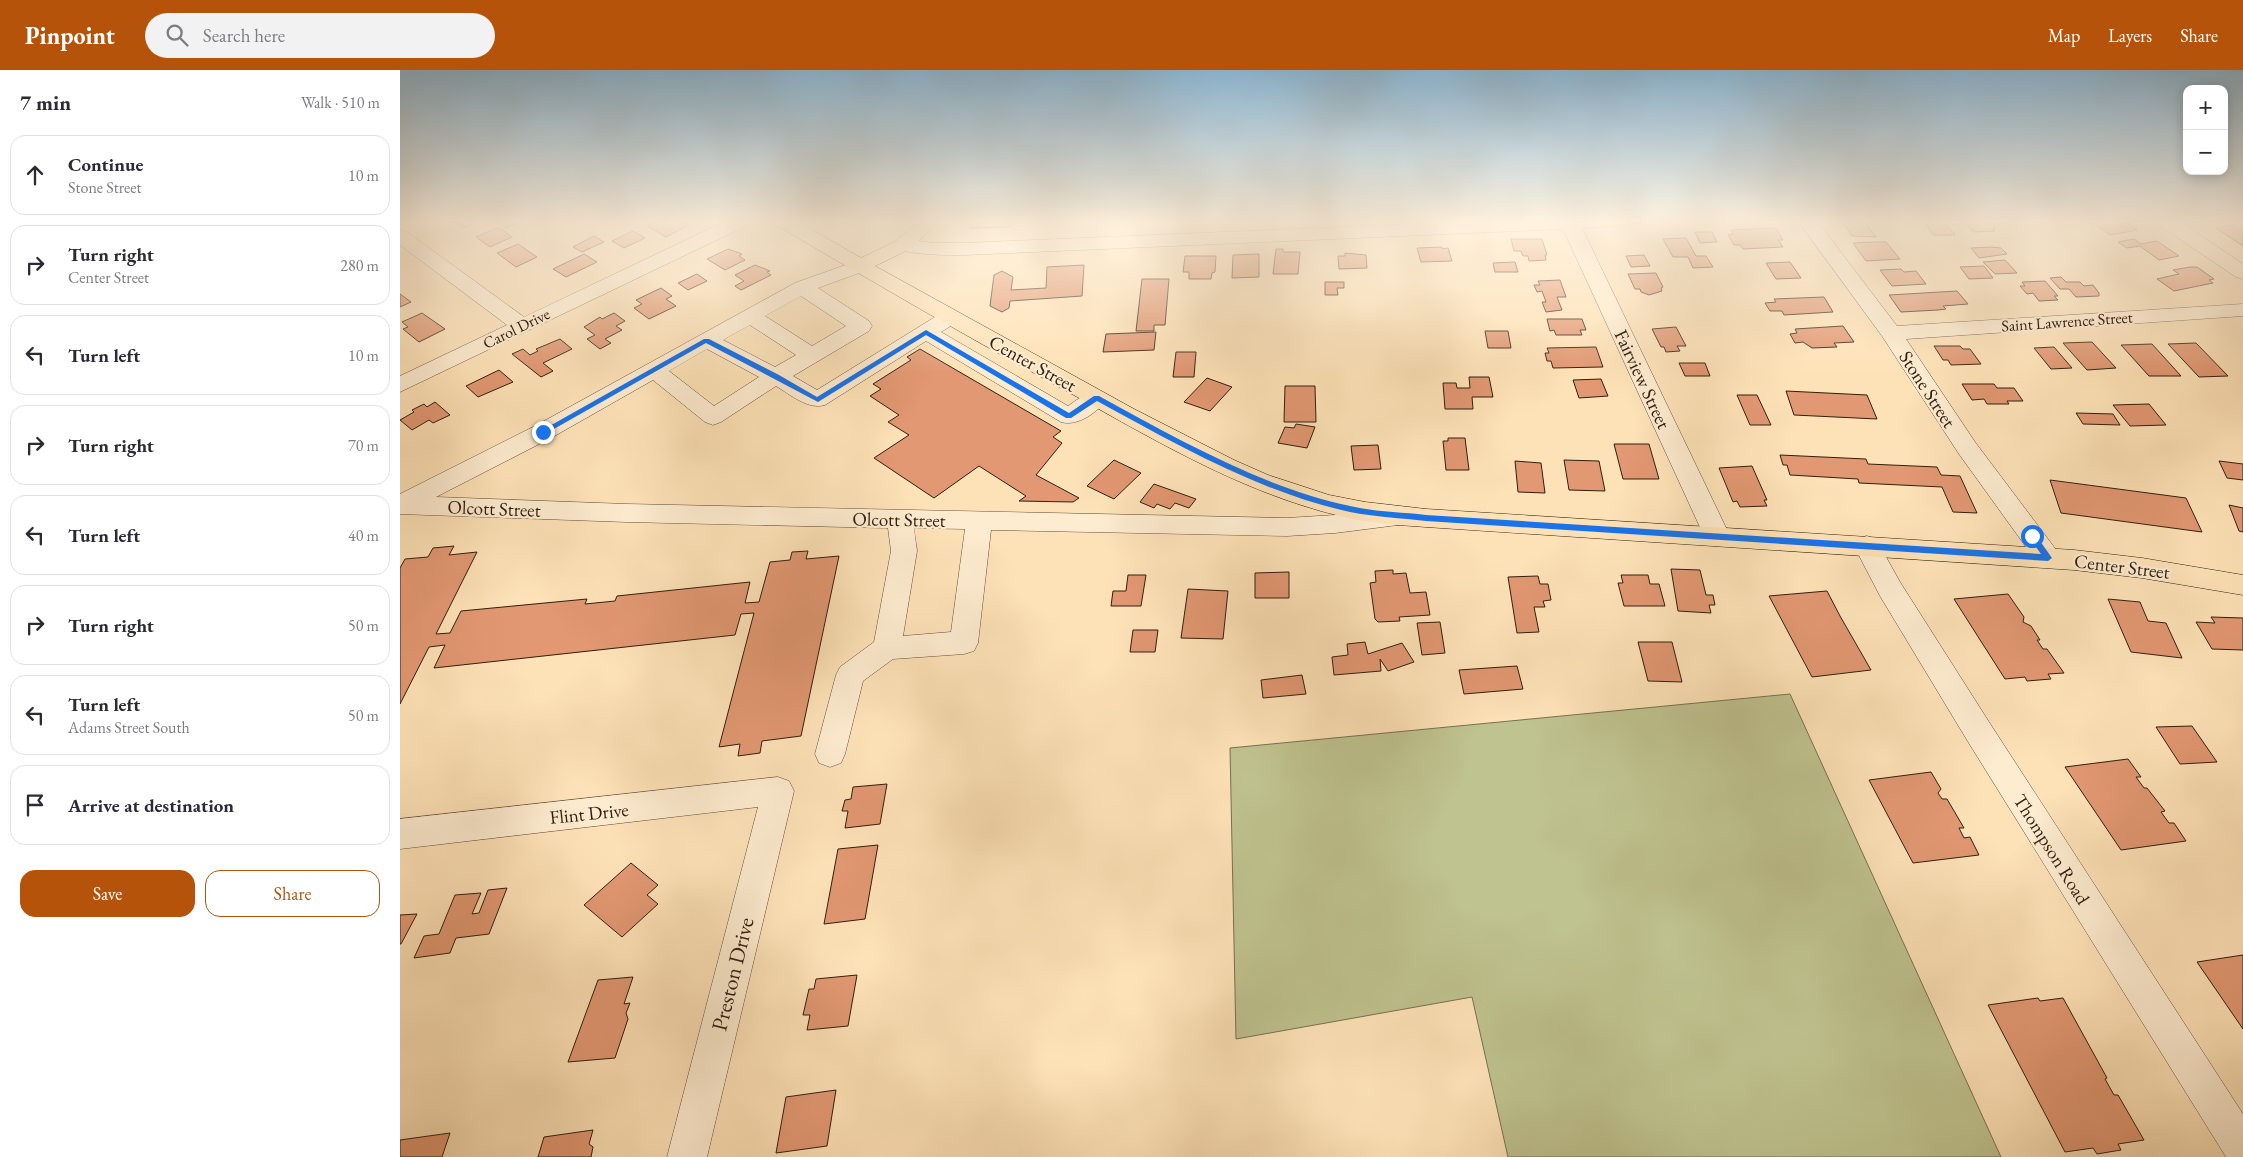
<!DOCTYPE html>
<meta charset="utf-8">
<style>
body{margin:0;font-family:"EB Garamond",serif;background:#f2f2f3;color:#2b2b33}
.controls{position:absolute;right:15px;top:15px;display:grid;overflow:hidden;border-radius:10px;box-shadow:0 2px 12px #0003}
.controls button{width:45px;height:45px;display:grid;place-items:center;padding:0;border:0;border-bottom:1px solid #e1e1e2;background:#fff;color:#2b2b33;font:25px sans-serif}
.stop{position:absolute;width:15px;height:15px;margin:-11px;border:4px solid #1a73e8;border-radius:50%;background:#fff}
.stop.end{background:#1a73e8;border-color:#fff;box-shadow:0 1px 5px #0008}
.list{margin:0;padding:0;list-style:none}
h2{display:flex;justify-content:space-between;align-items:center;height:65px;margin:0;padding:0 20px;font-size:21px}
h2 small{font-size:16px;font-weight:400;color:#7c7c81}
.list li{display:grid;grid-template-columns:32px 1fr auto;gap:15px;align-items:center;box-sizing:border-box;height:80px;margin:0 10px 10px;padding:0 10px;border:1px solid #e1e1e2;border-radius:15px}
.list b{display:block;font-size:19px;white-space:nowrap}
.list p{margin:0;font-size:16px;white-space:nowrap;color:#7c7c81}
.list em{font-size:16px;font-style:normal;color:#7c7c81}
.actions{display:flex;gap:10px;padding:15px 20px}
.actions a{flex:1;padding:11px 0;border:1px solid #b45309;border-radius:15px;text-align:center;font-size:18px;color:#b45309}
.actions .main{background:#b45309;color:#fff}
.icon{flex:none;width:28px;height:28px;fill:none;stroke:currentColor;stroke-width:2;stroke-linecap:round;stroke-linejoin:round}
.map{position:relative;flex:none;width:1843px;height:1087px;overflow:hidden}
header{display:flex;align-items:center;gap:30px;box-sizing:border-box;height:70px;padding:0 25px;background:#b45309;color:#fff}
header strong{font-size:24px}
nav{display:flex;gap:28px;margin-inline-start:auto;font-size:18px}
.search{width:350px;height:45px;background:#f2f2f3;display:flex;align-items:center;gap:12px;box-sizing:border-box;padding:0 18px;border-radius:28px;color:#7c7c81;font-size:19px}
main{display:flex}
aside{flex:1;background:#fff}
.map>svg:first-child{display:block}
.green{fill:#bfc38f;stroke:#777050}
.building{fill:#e29872;stroke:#2f1e11}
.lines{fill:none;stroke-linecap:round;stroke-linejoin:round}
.minor-casing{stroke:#634f3a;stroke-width:1}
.major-casing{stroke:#2f1e11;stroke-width:1}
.minor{fill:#feecd0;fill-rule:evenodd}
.major{fill:#fee2b7;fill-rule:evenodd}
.route{fill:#1a73e8}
.labels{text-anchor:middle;stroke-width:4.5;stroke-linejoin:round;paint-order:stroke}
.far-street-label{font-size:16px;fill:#2f1e11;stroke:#feecd0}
.street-label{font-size:19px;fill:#2f1e11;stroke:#feecd0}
.near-street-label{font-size:22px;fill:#2f1e11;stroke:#feecd0}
</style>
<header>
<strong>Pinpoint</strong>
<div class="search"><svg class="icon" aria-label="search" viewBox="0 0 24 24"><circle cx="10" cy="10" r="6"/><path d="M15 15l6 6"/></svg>Search here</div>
<nav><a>Map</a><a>Layers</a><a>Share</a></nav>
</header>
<main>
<aside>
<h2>7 min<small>Walk · 510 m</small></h2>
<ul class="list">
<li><svg class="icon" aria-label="ahead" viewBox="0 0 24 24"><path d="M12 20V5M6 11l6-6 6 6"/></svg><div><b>Continue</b><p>Stone Street</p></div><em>10 m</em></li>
<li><svg class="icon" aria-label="right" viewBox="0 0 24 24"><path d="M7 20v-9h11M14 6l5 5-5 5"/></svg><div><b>Turn right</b><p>Center Street</p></div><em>280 m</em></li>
<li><svg class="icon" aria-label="left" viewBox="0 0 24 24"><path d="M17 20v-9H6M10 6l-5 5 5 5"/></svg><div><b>Turn left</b></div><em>10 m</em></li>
<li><svg class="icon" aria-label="right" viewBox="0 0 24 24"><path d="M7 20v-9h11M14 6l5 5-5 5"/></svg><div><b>Turn right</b></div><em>70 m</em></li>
<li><svg class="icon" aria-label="left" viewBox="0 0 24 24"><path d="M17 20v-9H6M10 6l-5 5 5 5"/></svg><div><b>Turn left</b></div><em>40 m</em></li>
<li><svg class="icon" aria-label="right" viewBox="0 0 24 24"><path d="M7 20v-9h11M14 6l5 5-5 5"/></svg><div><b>Turn right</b></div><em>50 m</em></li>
<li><svg class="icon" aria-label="left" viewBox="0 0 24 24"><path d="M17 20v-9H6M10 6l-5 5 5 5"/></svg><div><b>Turn left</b><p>Adams Street South</p></div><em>50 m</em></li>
<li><svg class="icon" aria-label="arrive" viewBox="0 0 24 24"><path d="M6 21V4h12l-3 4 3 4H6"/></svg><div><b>Arrive at destination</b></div></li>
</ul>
<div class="actions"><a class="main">Save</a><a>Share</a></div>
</aside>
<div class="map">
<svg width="1843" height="1087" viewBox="0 0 1843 1087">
<rect width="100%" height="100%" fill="#fee2b7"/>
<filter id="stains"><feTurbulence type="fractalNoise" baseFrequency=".004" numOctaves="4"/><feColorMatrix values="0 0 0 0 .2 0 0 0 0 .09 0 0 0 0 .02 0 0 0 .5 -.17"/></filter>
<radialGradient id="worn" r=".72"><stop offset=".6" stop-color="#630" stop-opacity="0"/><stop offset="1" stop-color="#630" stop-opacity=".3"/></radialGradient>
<!-- green -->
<path class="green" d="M 1390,624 L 1601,1087 L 1108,1087 L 1072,927 L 836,969 L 830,678 Z"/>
<!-- building -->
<path class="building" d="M 53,151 L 81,151 L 63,158 Z
M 96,151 L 121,151 L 106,158 Z
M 258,151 L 281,151 L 289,155 L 266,167 L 247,156 Z
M 573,151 L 615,151 L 614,155 L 608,157 L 570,158 Z
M 1564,151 L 1590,151 L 1596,158 L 1593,158 L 1595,161 L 1573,162 Z
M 1691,151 L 1728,151 L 1731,153 L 1727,153 L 1737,160 L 1710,165 Z
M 1465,152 L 1476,167 L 1452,166 L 1443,153 Z
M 1840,153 L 1843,155 L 1843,176 L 1816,158 Z
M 1526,155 L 1547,155 L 1555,165 L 1533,165 Z
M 99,157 L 112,167 L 90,177 L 76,167 Z
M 1376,158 L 1383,170 L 1378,170 L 1383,177 L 1343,179 L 1340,175 L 1334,175 L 1328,165 L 1333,164 L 1331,160 Z
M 233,161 L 245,168 L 224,178 L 212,171 Z
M 1295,162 L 1312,162 L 1317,172 L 1300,173 Z
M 194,166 L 204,172 L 182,182 L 173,177 Z
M 1286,168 L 1296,186 L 1306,186 L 1313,197 L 1293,198 L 1288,187 L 1273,187 L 1263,169 Z
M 1111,169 L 1142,169 L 1147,185 L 1145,185 L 1146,190 L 1129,191 L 1128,186 L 1123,186 L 1121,181 L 1114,181 Z
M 1734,169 L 1741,174 L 1757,171 L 1779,186 L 1759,190 L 1740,176 L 1727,178 L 1718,172 Z
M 1477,172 L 1486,172 L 1500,189 L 1466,191 L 1453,173 Z
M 118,174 L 137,187 L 116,197 L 97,183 Z
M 1042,177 L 1042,179 L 1048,178 L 1052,191 L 1021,192 L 1017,178 Z
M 1591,177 L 1601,178 L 1607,184 L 1579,188 L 1571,178 Z
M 328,179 L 342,184 L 339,186 L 345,190 L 325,200 L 307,189 Z
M 876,179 L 883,179 L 883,182 L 900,182 L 898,204 L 873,204 Z
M 945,183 L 966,185 L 967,198 L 939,199 L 938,186 L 945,186 Z
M 184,184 L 197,192 L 166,207 L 153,199 Z
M 859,184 L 859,207 L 832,208 L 833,185 Z
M 1244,185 L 1250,196 L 1231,197 L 1226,186 Z
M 785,186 L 816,186 L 815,202 L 812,203 L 811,209 L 789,209 L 789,202 L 783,202 Z
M 1605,190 L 1617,203 L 1595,204 L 1583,192 Z
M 1115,192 L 1118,202 L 1095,202 L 1093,193 Z
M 1390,192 L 1401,208 L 1376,209 L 1366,193 Z
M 355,195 L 370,201 L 367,202 L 371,205 L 341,220 L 335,216 L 344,211 L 335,205 Z
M 684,195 L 682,226 L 610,231 L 609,238 L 602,242 L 590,236 L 594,205 L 602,201 L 613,207 L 611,220 L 646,218 L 647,197 Z
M 1584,196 L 1593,208 L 1569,209 L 1560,197 Z
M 1790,197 L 1797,197 L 1814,209 L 1809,210 L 1813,213 L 1774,221 L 1757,209 L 1779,204 L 1773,200 Z
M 1501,199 L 1504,202 L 1516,201 L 1526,214 L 1492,216 L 1480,200 Z
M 1256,203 L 1263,217 L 1261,218 L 1262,221 L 1249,225 L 1241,222 L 1240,219 L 1235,219 L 1228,204 Z
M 297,204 L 307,211 L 288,220 L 278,213 Z
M 1661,207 L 1666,212 L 1680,212 L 1684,216 L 1693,215 L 1699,223 L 1699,226 L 1676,227 L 1669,219 L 1660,219 L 1650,208 Z
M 742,209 L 769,209 L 765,255 L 754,255 L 754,261 L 736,261 Z
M 1160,210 L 1166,227 L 1157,227 L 1162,240 L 1146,242 L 1142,232 L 1146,232 L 1142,221 L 1137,222 L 1134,215 L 1140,215 L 1138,211 Z
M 1645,211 L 1658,226 L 1654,226 L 1658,230 L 1639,231 L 1633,223 L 1627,224 L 1620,216 L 1625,216 L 1622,212 Z
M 925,212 L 944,212 L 944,218 L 937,218 L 938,225 L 925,225 Z
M 261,218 L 272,226 L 266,229 L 276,236 L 249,249 L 234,238 L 242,234 L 236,230 Z
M 1557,221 L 1568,234 L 1543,236 L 1546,239 L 1538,240 L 1501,242 L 1489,225 Z
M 0,224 L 11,232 L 0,237 Z
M 1424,227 L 1433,242 L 1384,245 L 1382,241 L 1370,241 L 1365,233 L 1376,232 L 1374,229 Z
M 22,243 L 45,259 L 19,272 L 3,259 L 8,257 L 2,252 Z
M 214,243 L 225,251 L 216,256 L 222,260 L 205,269 L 211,273 L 200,279 L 187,269 L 195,265 L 184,257 L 200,247 L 202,249 Z
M 1147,249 L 1182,249 L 1186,260 L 1180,260 L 1182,265 L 1156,265 L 1154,260 L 1150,261 Z
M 1443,256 L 1454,272 L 1434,273 L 1437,277 L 1412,278 L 1403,272 L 1395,273 L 1390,264 L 1397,263 L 1395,259 Z
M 1276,257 L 1286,276 L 1277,276 L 1280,281 L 1266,282 L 1264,277 L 1261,277 L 1252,259 Z
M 1085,261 L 1108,261 L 1111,278 L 1088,278 Z
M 756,262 L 754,280 L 703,282 L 706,264 Z
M 160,269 L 172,279 L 143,293 L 153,301 L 141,307 L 112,284 L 123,279 L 130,285 L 138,281 L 136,279 Z
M 1692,272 L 1716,298 L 1687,300 L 1663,273 Z
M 1796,273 L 1828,306 L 1799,307 L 1768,274 Z
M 1752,274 L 1781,306 L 1749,306 L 1721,275 Z
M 1534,276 L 1560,276 L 1563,279 L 1570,279 L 1581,294 L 1551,295 L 1548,290 L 1543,290 Z
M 1196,277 L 1203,297 L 1153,298 L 1151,291 L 1147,291 L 1145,283 L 1149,283 L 1147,278 Z
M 1654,277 L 1672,298 L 1651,299 L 1634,278 Z
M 520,279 L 661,361 L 653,367 L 662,373 L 636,405 L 679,428 L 673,432 L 619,431 L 626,426 L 579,396 L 534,428 L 474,388 L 509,365 L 488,352 L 499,345 L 470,326 L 481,319 L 473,314 L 511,290 L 507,287 Z
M 776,282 L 796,282 L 794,307 L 773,307 Z
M 1279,293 L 1305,293 L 1310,306 L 1285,306 Z
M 99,300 L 113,312 L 78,327 L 66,316 Z
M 1069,307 L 1089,307 L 1093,327 L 1072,327 L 1073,339 L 1045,339 L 1043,313 L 1056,313 L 1057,318 L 1070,318 Z
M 807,308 L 832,317 L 810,341 L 784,332 Z
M 1201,309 L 1208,326 L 1179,328 L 1173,310 Z
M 1562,314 L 1594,314 L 1597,318 L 1614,318 L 1623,331 L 1607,331 L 1609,334 L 1587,334 L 1584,329 L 1572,330 Z
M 885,316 L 915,316 L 916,352 L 884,352 Z
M 1386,321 L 1467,325 L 1477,349 L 1394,345 Z
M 1337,325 L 1357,325 L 1371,355 L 1350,355 Z
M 35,332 L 50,345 L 33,353 L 29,350 L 12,360 L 0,350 L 14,342 L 12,340 L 24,334 L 27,337 Z
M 1749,334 L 1766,355 L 1730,356 L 1713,335 Z
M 1676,343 L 1713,344 L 1720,355 L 1683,354 Z
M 896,354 L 915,357 L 907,378 L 878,373 L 885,357 L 894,358 Z
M 1048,368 L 1065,368 L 1069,400 L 1046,400 L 1043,371 L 1048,371 Z
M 1214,374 L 1249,374 L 1259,409 L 1223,409 Z
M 978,375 L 981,399 L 954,400 L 951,376 Z
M 1380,385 L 1466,389 L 1468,394 L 1537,397 L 1541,405 L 1560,406 L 1577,443 L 1553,442 L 1542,417 L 1459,413 L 1458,409 L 1390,405 L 1387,395 L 1383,395 Z
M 714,390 L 741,403 L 714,429 L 687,416 Z
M 1164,390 L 1199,391 L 1205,421 L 1169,420 Z
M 1115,391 L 1141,393 L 1145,423 L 1118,422 Z
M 1819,391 L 1843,394 L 1843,410 L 1827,408 Z
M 1352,396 L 1367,430 L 1364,430 L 1367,436 L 1340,437 L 1337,431 L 1333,432 L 1319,398 Z
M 1650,410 L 1786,428 L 1802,462 L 1661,443 Z
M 754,414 L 796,429 L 789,438 L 775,433 L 770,439 L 757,434 L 754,438 L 740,432 Z
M 1829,435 L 1843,438 L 1843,462 L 1839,461 Z
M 54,476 L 49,485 L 77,482 L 36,564 L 50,563 L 61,541 L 187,529 L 185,534 L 215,531 L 217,526 L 350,512 L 345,533 L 359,532 L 370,492 L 390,490 L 392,482 L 408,481 L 406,489 L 439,486 L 401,666 L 362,671 L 360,683 L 338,686 L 340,674 L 319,677 L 354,543 L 341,544 L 335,565 L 34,598 L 45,575 L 29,577 L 0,634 L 0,498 L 5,489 L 28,487 L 33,478 Z
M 1271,499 L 1300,500 L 1306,525 L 1313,525 L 1315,535 L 1309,535 L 1311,543 L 1278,541 Z
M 993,500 L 993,504 L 1006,503 L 1010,523 L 1026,522 L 1030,545 L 999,547 L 1000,551 L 978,552 L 975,549 L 970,513 L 976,512 L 975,501 Z
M 889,502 L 889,528 L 855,528 L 855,503 Z
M 728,505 L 746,505 L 741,536 L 711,536 L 713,521 L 726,521 Z
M 1221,505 L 1248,505 L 1250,514 L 1259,514 L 1265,536 L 1224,536 L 1218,513 L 1223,513 Z
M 1138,506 L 1140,514 L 1148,514 L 1151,530 L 1143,531 L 1145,537 L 1134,537 L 1139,562 L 1117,563 L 1108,507 Z
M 788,519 L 828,521 L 823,569 L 781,568 Z
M 1427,521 L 1440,546 L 1471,600 L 1412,607 L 1369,526 Z
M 1608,524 L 1624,547 L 1623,552 L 1631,556 L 1640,570 L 1637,570 L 1643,579 L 1647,579 L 1664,603 L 1648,604 L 1651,609 L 1627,611 L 1625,607 L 1605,609 L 1554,529 Z
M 1708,529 L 1740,532 L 1748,551 L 1766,553 L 1782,588 L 1731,582 Z
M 1811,547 L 1843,548 L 1843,580 L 1812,579 L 1796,552 L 1815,553 Z
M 1040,552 L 1045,583 L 1022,585 L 1017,553 Z
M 733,560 L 758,560 L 755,582 L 730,582 Z
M 965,572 L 968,584 L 1002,573 L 1014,592 L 988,601 L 980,589 L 981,601 L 934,605 L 932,587 L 948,585 L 947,574 Z
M 1238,572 L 1272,572 L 1282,612 L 1248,611 Z
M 1117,596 L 1123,619 L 1064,624 L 1059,600 Z
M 902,605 L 906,624 L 863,628 L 861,610 Z
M 1792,656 L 1817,692 L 1780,694 L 1756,657 Z
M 1728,689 L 1741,707 L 1736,707 L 1744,718 L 1747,718 L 1765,741 L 1761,742 L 1769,753 L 1774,753 L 1786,771 L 1721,780 L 1665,697 Z
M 1531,702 L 1541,719 L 1538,723 L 1542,729 L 1547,729 L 1564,758 L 1559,758 L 1564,768 L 1570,767 L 1579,785 L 1513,793 L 1469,710 Z
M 487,714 L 480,754 L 445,758 L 448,741 L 442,741 L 445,730 L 451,729 L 453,717 Z
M 478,775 L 465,849 L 424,854 L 438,779 Z
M 231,793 L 258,815 L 247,825 L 258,834 L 222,867 L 184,835 Z
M 107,818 L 89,864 L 56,868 L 50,883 L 14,888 L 24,866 L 39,864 L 55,825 L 81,823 L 72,844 L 79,843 L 88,820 Z
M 17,844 L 1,874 L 0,874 L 0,845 Z
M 1843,885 L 1843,959 L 1797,892 Z
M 457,905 L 448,956 L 407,960 L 410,945 L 403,945 L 409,919 L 414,919 L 416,909 Z
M 233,907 L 224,934 L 230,933 L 226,943 L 228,949 L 215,988 L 168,992 L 198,910 Z
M 1638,928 L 1640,931 L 1663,928 L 1707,1008 L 1705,1009 L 1714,1025 L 1718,1025 L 1744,1070 L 1718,1074 L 1721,1080 L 1697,1084 L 1693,1078 L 1665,1082 L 1588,935 Z
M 436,1020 L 427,1076 L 376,1083 L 386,1027 Z
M 193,1060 L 189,1074 L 193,1077 L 191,1087 L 138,1087 L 144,1067 Z
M 50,1063 L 42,1087 L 0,1087 L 0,1070 Z"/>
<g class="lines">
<!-- minor casing -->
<g class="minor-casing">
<path id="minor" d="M 326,151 L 350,151 L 348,155 L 0,322 L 0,306 L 107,255 L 0,175 L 0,160 L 7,162 L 124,247 Z
M 1083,151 L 1229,151 L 1227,155 L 1182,158 L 1330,466 L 1326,473 L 1317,476 L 1308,473 L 1304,466 L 1163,159 L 564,185 C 541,185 518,185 496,179 L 493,175 L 496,171 L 503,169 L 534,173 L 564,173 Z
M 1398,151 L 1417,151 L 1497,256 L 1843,234 L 1843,246 L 1506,269 L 1575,372 L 1657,481 L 1661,488 L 1657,495 L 1648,498 L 1639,495 L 1559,384 L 1482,266 Z
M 1757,151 L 1779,151 L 1843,194 L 1843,209 L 1836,207 L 1759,155 Z
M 460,190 L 467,192 L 470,196 L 467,200 L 418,218 L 469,251 L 472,256 L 469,261 L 393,306 L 417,320 L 543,242 L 550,241 L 557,242 L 561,247 L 557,252 L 541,262 L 668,336 C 680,328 689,319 704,323 L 707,328 C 699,342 677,357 661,352 L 526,271 L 425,335 C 408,340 391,325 376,316 L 321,352 L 313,355 L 305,352 L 253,310 L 151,368 L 36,427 L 227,434 L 887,448 L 935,445 L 998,437 L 1007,439 L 1011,446 L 1007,453 L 998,455 L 935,463 L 887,466 L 591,460 L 578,573 L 574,581 L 564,584 L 493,589 L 463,611 L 445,684 L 441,693 L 430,697 L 419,693 L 415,684 L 436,605 L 440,597 L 474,572 L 491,481 L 488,458 L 227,452 L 0,444 L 0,424 L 135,356 L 395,213 ZM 401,226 L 446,256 L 412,276 L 365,246 ZM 350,255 L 396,285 L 375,297 L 323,270 ZM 307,279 L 359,307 L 314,336 L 269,301 ZM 514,458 L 565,459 L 551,562 L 503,566 L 517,481 Z
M 1467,466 L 1476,469 L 1500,512 L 1589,652 L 1843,1044 L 1843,1087 L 1826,1087 L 1567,670 L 1480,526 L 1454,476 L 1458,469 Z
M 378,707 L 389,711 L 394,721 L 307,1087 L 267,1087 L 358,737 L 0,779 L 0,749 Z"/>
</g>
<!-- major casing -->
<g class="major-casing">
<path id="major" d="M 374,151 L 397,151 L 461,188 L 496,171 L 519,151 L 540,151 L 510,179 L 475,196 L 734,339 L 834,390 L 868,405 L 929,425 L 965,432 L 1026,439 L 1674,480 L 1742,488 L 1843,505 L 1843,525 L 1742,508 L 1674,500 L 1026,457 C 997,455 968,453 940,446 C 836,421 745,364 652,313 C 559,262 468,209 376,155 Z"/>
</g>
<!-- minor -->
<use href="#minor" class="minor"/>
<!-- major -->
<use href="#major" class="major"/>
</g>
<!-- sky -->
<linearGradient id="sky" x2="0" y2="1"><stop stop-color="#8cb7d4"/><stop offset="0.5" stop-color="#fff2df"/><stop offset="1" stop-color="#fff2df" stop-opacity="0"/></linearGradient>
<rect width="1843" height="303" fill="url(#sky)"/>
<!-- route -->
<path class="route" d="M 526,260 L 669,343 L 694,326 L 699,326 C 778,369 861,417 950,436 C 975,442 1001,442 1026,445 L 1641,484 L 1628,466 L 1632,463 L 1635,464 L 1652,488 L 1648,491 L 1026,451 C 1001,448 975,447 950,442 C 861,423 776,374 697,331 L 671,348 L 666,348 L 526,265 L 418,332 L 306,273 L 145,364 L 139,362 L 304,269 L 309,269 L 379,305 L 417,327 Z"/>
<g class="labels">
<!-- far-street labels -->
<g class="far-street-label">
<text transform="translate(1667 251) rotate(-4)" y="6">Saint Lawrence Street</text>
<text transform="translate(116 258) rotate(-26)" y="6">Carol Drive</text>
</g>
<!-- street labels -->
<g class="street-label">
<text transform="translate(633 293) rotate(29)" y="7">Center Street</text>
<text transform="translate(1243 309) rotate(65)" y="7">Fairview Street</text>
<text transform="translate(1528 319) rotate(57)" y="7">Stone Street</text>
<text transform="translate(94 438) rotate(2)" y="7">Olcott Street</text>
<text transform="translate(499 449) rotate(1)" y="7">Olcott Street</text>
<text transform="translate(1722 496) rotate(7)" y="7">Center Street</text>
<text transform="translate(189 743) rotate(-6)" y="7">Flint Drive</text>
<text transform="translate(1652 779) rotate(58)" y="7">Thompson Road</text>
</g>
<!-- near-street labels -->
<g class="near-street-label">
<text transform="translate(332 904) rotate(-76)" y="8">Preston Drive</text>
</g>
</g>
<rect width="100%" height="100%" filter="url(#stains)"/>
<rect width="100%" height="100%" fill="url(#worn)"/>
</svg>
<div class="controls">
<button>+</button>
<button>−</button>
</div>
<div class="stop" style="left:1632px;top:466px"></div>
<div class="stop end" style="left:143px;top:362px"></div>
</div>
</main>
